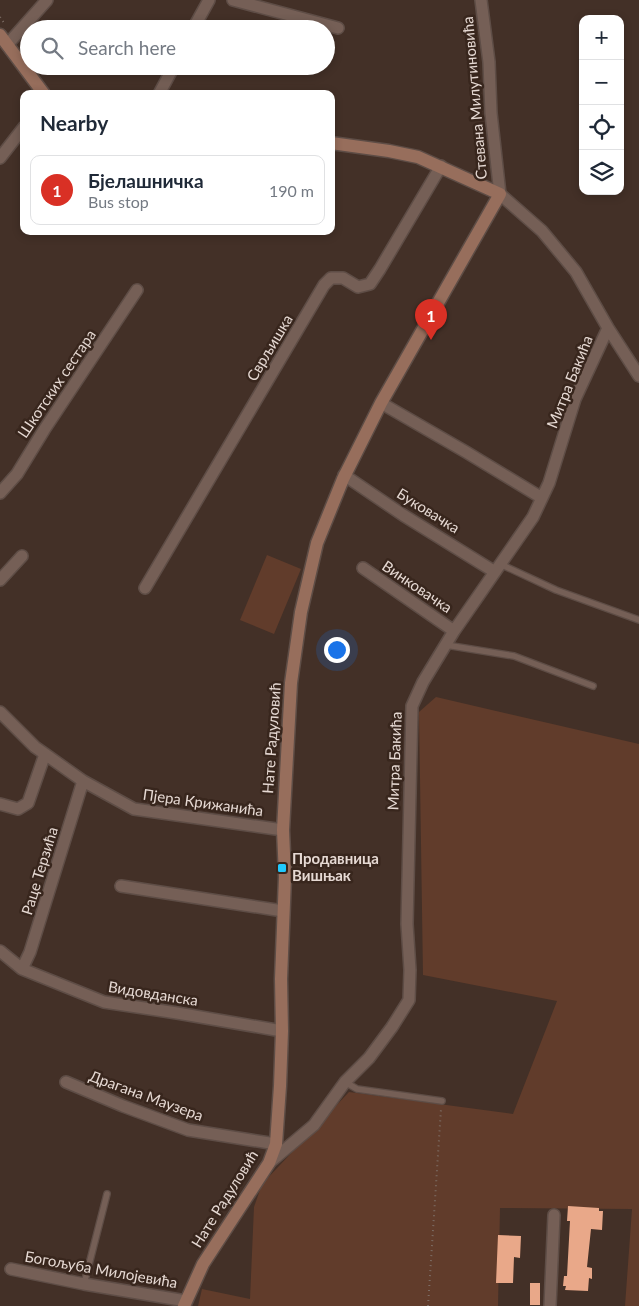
<!DOCTYPE html>
<meta charset="utf-8">
<style>
body{margin:0;font-family:Lato,sans-serif;background:#f2f2f3;color:#1f2937}
.controls{position:absolute;right:15px;top:15px;display:grid;overflow:hidden;border-radius:10px;box-shadow:0 2px 8px #0003}
.controls button{width:45px;height:45px;display:grid;place-items:center;padding:0;border:0;border-bottom:1px solid #e0e1e3;background:#fff;color:#1f2937;font:25px sans-serif}
.you{position:absolute;left:336px;top:649px;width:18px;height:18px;margin:-12px;border:4px solid #fff;border-radius:50%;background:#1a73e8;box-shadow:0 0 0 8px #1a73e833}
.badge{display:grid;place-items:center;width:32px;height:32px;border-radius:50%;background:#d93025;color:#fff;font-size:16px;font-weight:700}
.pin{position:absolute;translate:-50% -41px;filter:drop-shadow(0 1px 2px #0008)}
.pin::after{content:'';position:absolute;top:26px;width:18px;height:15px;background:inherit;clip-path:polygon(0 0,100% 0,50% 100%)}
.list{margin:0;padding:0;list-style:none}
h2{display:flex;justify-content:space-between;align-items:center;height:65px;margin:0;padding:0 20px;font-size:21px}
h2 small{font-size:16px;font-weight:400;color:#747a83}
.list li{display:grid;grid-template-columns:32px 1fr auto;gap:15px;align-items:center;box-sizing:border-box;height:70px;margin:0 10px 10px;padding:0 10px;border:1px solid #e0e1e3;border-radius:10px}
.list b{display:block;font-size:19px;white-space:nowrap}
.list p{margin:0;font-size:16px;white-space:nowrap;color:#747a83}
.list em{font-size:16px;font-style:normal;color:#747a83}
.icon{flex:none;width:28px;height:28px;fill:none;stroke:currentColor;stroke-width:2;stroke-linecap:round;stroke-linejoin:round}
.map{position:relative;flex:none;width:639px;height:1306px;overflow:hidden}
.search{position:absolute;background:#fff;box-shadow:0 2px 8px #0003;left:20px;top:20px;width:315px;height:55px;display:flex;align-items:center;gap:12px;box-sizing:border-box;padding:0 18px;border-radius:28px;color:#747a83;font-size:19px}
.panel{position:absolute;background:#fff;box-shadow:0 2px 8px #0003;left:20px;top:90px;width:315px;height:145px;border-radius:10px}
.map>svg:first-child{display:block}
.green{fill:#613c2b}
.building{fill:#e9a889}
.lines{fill:none;stroke-linecap:round;stroke-linejoin:round}
.lane-casing{stroke:#5e4d46;stroke-width:8}
.street-casing{stroke:#5e4d46;stroke-width:14}
.secondary-casing{stroke:#5e4d46;stroke-width:15}
.path{stroke:#7d6d65;stroke-width:2;stroke-dasharray:1 4;stroke-linecap:butt}
.lane{stroke:#755f56;stroke-width:5.5}
.street{stroke:#755f56;stroke-width:11}
.secondary{stroke:#976e5c;stroke-width:12}
.poi-dot{fill:#21c9fd;stroke:#38261d;stroke-width:2}
.labels{text-anchor:middle;stroke-width:5;stroke-linejoin:round;paint-order:stroke}
.street-label{font-size:15px;fill:#e6d9d3;stroke:#38261d}
.poi-label{font-size:15px;font-weight:bold;fill:#e6d9d3;stroke:#38261d;text-anchor:start}
</style>
<div class="map">
<svg width="639" height="1306" viewBox="0 0 639 1306">
<rect width="100%" height="100%" fill="#433027"/>
<!-- green -->
<path class="green" d="M 267,555 L 301,569 L 274,634 L 240,620 Z
M 436,697 L 639,744 L 639,1306 L 625,1306 L 632,1209 L 500,1208 L 498,1306 L 198,1306 L 202,1289 L 250,1299 L 254,1207 L 262,1184 L 349,1092 L 513,1114 L 557,1001 L 423,975 L 419,712 Z"/>
<!-- building -->
<path class="building" d="M 568,1206 L 599,1208 L 599,1211 L 603,1211 L 602,1230 L 591,1229 L 587,1267 L 592,1268 L 592,1279 L 589,1278 L 588,1291 L 565,1290 L 566,1286 L 563,1286 L 564,1276 L 567,1276 L 570,1221 L 567,1221 Z
M 498,1235 L 521,1236 L 520,1258 L 514,1257 L 513,1283 L 496,1283 Z
M 530,1283 L 540,1283 L 540,1305 L 530,1305 Z"/>
<g class="lines">
<!-- lane casing -->
<g class="lane-casing">
<path id="lane" d="M 500,564 L 556,590 L 639,620
M 446,645 L 514,656 L 593,686
M 345,1082 L 357,1089 L 442,1101
M 84,1284 L 107,1194"/>
</g>
<!-- street casing -->
<g class="street-casing">
<path id="street" d="M 233,0 L 338,28
M 481,0 L 489,62 L 491,113 L 500,194 L 542,231 L 576,272 L 608,328 L 639,376
M 193,29 L 209,0
M 7,45 L 47,0
M 159,94 L 174,66
M 0,158 L 24,127
M 381,403 L 466,452 L 542,498
M 344,475 L 403,515 L 495,572
M 0,493 L 17,474 L 44,430 L 137,290
M 363,568 L 454,631
M 0,580 L 22,556
M 145,588 L 324,285 L 331,278 L 343,278 L 358,287 L 370,284 L 380,269 L 441,166
M 0,712 L 35,747 L 45,754 L 83,781 L 134,809 L 283,830
M 0,804 L 18,809 L 28,803 L 45,754
M 121,886 L 283,911
M 0,951 L 22,969 L 104,1002 L 177,1013 L 282,1031
M 22,969 L 30,952 L 83,781
M 66,1082 L 123,1106 L 188,1130 L 276,1144
M 269,1163 L 314,1125 L 345,1082 L 369,1058 L 392,1027 L 409,1000 L 410,970 L 407,924 L 412,706 L 423,682 L 454,631 L 533,517 L 549,483 L 575,399 L 608,328
M 11,1269 L 84,1284 L 186,1301
M 550,1306 L 554,1215"/>
</g>
<!-- secondary casing -->
<g class="secondary-casing">
<path id="secondary" d="M 0,35 L 44,94
M 184,1306 L 203,1264 L 269,1163 L 276,1144 L 280,1086 L 282,1031 L 281,979 L 285,877 L 283,830 L 291,683 L 301,612 L 317,543 L 343,479 L 381,403 L 500,194 L 418,157 L 389,151 L 331,143"/>
</g>
<!-- path -->
<path class="path" d="M 0,17 L 4,23
M 428,1306 L 441,1109"/>
<!-- lane -->
<use href="#lane" class="lane"/>
<!-- street -->
<use href="#street" class="street"/>
<!-- secondary -->
<use href="#secondary" class="secondary"/>
</g>
<!-- markers -->
<rect class="poi-dot" x="277" y="863" width="10" height="10" rx="2.5"/>
<g class="labels">
<!-- street labels -->
<g class="street-label">
<text transform="translate(475 98) rotate(-95)" y="5">Стевана Милутиновића</text>
<text transform="translate(270 348) rotate(-59)" y="5">Сврљишка</text>
<text transform="translate(570 382) rotate(-68)" y="5">Митра Бакића</text>
<text transform="translate(57 384) rotate(-56)" y="5">Шкотских сестара</text>
<text transform="translate(428 511) rotate(32)" y="5">Буковачка</text>
<text transform="translate(417 587) rotate(34)" y="5">Винковачка</text>
<text transform="translate(272 738) rotate(-86)" y="5">Нате Радуловић</text>
<text transform="translate(395 761) rotate(-88)" y="5">Митра Бакића</text>
<text transform="translate(203 803) rotate(8)" y="5">Пјера Крижанића</text>
<text transform="translate(40 871) rotate(-73)" y="5">Раце Терзића</text>
<text transform="translate(153 994) rotate(9)" y="5">Видовданска</text>
<text transform="translate(146 1096) rotate(20)" y="5">Драгана Маузера</text>
<text transform="translate(225 1199) rotate(-58)" y="5">Нате Радуловић</text>
<text transform="translate(101 1270) rotate(10)" y="5">Богољуба Милојевића</text>
</g>
<!-- poi labels -->
<g class="poi-label">
<text x="292" y="864">Продавница<tspan x="292" dy="17">Вишњак</tspan></text>
</g>
</g>
</svg>
<div class="controls">
<button>+</button>
<button>−</button>
<button><svg class="icon" aria-label="locate" viewBox="0 0 24 24"><circle cx="12" cy="12" r="6"/><path d="M12 2v4M12 18v4M2 12h4M18 12h4"/></svg></button>
<button><svg class="icon" aria-label="layers" viewBox="0 0 24 24"><path d="M12 4l9 5-9 5-9-5zM3 14l9 5 9-5"/></svg></button>
</div>
<div class="you"></div>
<div class="pin badge" style="left:431px;top:340px">1</div>
<div class="search"><svg class="icon" aria-label="search" viewBox="0 0 24 24"><circle cx="10" cy="10" r="6"/><path d="M15 15l6 6"/></svg>Search here</div>
<section class="panel">
<h2>Nearby<small></small></h2>
<ul class="list">
<li><span class="badge">1</span><div><b>Бјелашничка</b><p>Bus stop</p></div><em>190 m</em></li>
</ul>
</section>
</div>
